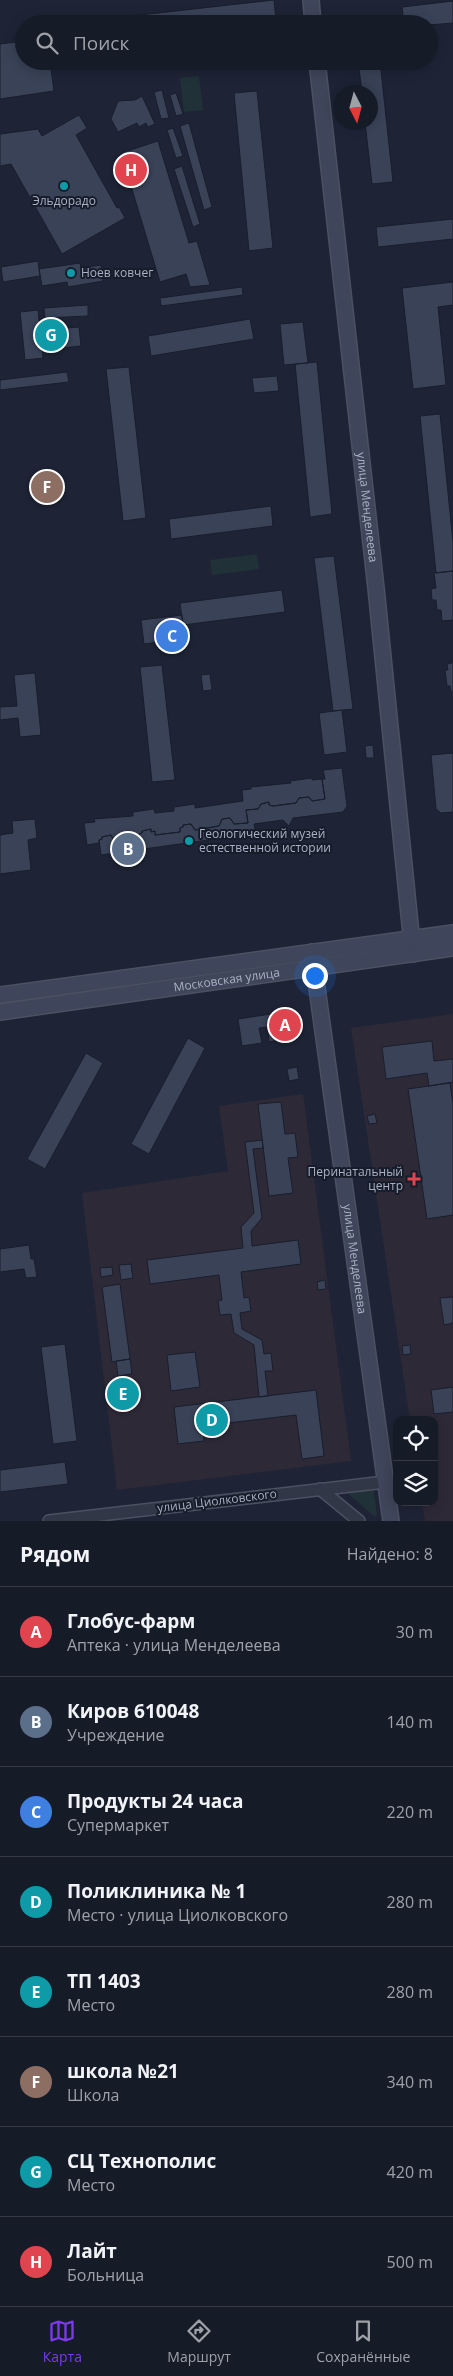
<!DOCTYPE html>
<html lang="ru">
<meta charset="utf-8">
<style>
body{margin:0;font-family:"Open Sans",sans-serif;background:#1f2430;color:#f1f3f6}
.controls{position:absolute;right:15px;bottom:15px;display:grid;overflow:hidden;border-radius:10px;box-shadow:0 2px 12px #0003}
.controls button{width:45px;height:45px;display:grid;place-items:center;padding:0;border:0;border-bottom:1px solid #353945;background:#161b28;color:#f1f3f6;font:25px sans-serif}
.compass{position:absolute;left:333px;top:85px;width:45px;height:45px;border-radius:50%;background:#161b28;box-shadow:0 2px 12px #0003;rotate:174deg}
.you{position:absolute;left:314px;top:975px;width:18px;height:18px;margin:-12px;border:4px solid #fff;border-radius:50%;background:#1a73e8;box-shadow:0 0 0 8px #1a73e833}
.badge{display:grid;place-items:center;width:32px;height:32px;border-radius:50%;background:#7c3aed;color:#fff;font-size:16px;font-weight:700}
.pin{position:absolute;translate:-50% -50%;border:2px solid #fff;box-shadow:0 1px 5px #0006}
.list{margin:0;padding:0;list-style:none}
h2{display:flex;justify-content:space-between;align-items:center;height:65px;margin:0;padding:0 20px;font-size:21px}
h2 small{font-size:16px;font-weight:400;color:#9ea1a8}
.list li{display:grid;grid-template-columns:32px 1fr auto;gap:15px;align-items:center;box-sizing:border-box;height:90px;padding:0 20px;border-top:1px solid #353945}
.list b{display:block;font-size:19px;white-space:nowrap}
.list p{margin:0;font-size:16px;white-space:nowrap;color:#9ea1a8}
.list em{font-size:16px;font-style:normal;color:#9ea1a8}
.icon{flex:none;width:28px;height:28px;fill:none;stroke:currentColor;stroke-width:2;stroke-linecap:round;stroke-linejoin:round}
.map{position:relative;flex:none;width:453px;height:1521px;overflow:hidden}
.search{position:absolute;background:#161b28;box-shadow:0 2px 12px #0003;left:15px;right:15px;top:15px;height:55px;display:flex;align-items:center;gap:12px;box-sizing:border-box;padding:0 18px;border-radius:28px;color:#9ea1a8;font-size:19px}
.sheet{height:785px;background:#161b28}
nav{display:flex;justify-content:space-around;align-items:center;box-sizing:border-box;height:70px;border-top:1px solid #353945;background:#161b28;font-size:14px;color:#9ea1a8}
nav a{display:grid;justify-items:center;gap:2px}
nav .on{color:#7c3aed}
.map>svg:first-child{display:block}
.medical{fill:#2d2937}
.green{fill:#203137}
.building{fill:#394257;stroke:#191e2d}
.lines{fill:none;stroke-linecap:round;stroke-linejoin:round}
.street-casing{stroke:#4c5162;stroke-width:14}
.secondary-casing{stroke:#4c5162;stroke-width:18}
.street{stroke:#313746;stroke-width:11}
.secondary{stroke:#3f455a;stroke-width:15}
.culture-dot{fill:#0f9aa8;stroke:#171c2a;stroke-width:2}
.health-dot{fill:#e0444e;stroke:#171c2a;stroke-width:2}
.labels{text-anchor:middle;stroke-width:4;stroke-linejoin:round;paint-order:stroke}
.poi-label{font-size:12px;fill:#abb1c4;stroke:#171c2a;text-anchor:start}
.street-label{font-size:12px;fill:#abb1c4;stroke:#171c2a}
</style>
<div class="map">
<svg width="453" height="1521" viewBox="0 0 453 1521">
<rect width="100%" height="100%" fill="#1e2436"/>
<!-- medical -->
<path class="medical" d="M 453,1014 L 453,1521 L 425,1521 L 422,1502 L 434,1502 L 434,1420 L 410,1420 L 351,1028 Z
M 303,1094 L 351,1461 L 117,1490 L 82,1193 L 228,1171 L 219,1106 Z"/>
<!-- green -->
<path class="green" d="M 199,76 L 203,110 L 184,112 L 180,78 Z
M 257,554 L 259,569 L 212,575 L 210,560 Z
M 373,1487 L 377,1515 L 375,1517 L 345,1491 Z"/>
<!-- building -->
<path class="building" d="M 274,0 L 276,20 L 244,24 L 123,24 L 122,17 Z
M 453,1 L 453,23 L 429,25 L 404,24 L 402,7 Z
M 24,41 L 24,61 L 50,61 L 54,91 L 0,99 L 0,44 Z
M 358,61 L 380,61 L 393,182 L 372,184 L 365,122 L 370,122 L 370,92 L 362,92 Z
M 162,90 L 169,118 L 161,119 L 154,92 Z
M 257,91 L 273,248 L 249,251 L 234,93 Z
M 176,93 L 183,114 L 176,116 L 170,95 Z
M 142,96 L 155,124 L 148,127 L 146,123 L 139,127 L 137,123 L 118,132 L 111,119 L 118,101 L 135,100 Z
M 79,115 L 87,128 L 76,135 L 117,208 L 119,207 L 125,218 L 62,254 L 11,164 L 0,166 L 0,134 L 38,129 L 42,136 Z
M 189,123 L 212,207 L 204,210 L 180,126 Z
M 173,128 L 183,156 L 176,158 L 167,130 Z
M 158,141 L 189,243 L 197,241 L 210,285 L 190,287 L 186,274 L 160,282 L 121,153 Z
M 182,166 L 200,224 L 193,227 L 174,169 Z
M 453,219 L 453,239 L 378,247 L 376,227 Z
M 38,261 L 40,276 L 3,282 L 1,267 Z
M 80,263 L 81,268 L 101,265 L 103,281 L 68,287 L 67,282 L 42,286 L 39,269 Z
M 453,282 L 453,305 L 438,307 L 446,385 L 413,389 L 402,288 Z
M 242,287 L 243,295 L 161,306 L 160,298 Z
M 88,305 L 88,316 L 45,318 L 44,308 Z
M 38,310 L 40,330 L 79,327 L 81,346 L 42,350 L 43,358 L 25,360 L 20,312 Z
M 250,319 L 254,339 L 151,356 L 148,336 Z
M 303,322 L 308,363 L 284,365 L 280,324 Z
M 317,362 L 332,514 L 310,517 L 295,364 Z
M 129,367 L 146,518 L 123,521 L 106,369 Z
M 67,372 L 69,382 L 0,390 L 0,380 Z
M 277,376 L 279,391 L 254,393 L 252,378 Z
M 440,414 L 453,542 L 453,571 L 436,573 L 420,416 Z
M 271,506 L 273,526 L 171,539 L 169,519 Z
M 334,556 L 353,709 L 333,711 L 314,558 Z
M 453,571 L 453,620 L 442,621 L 441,610 L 437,610 L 436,600 L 432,600 L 431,589 L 436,588 L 434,573 Z
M 282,590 L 285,612 L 183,625 L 180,603 Z
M 182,615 L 185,639 L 144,644 L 141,620 Z
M 452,661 L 453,661 L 453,692 L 451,692 L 450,686 L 447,686 L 445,670 L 448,670 L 447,664 L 452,663 Z
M 162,665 L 175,780 L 152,782 L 140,667 Z
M 35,673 L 41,735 L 20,737 L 18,718 L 0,720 L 0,707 L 17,706 L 14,675 Z
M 210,674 L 212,690 L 203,691 L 201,675 Z
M 342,710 L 347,752 L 324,755 L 319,713 Z
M 373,745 L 374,758 L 366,758 L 365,746 Z
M 453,753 L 453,812 L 441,813 L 436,809 L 431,755 Z
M 342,768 L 347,806 L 343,812 L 293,818 L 289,826 L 283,820 L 254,824 L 255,829 L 251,834 L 101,855 L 99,840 L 102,839 L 102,837 L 111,835 L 114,841 L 139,838 L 139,834 L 142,833 L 142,831 L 151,829 L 151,832 L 155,831 L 155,835 L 180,832 L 180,828 L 183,827 L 183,825 L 191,824 L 195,830 L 219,826 L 222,819 L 230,818 L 234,824 L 248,823 L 246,810 L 258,809 L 261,804 L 269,802 L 269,805 L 273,806 L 296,803 L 299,798 L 309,797 L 312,801 L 325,799 L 322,779 L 325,779 L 323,770 Z
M 312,778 L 312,780 L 322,779 L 325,799 L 312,801 L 309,797 L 299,798 L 296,803 L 273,806 L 269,805 L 269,802 L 261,804 L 258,809 L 246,810 L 248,823 L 234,824 L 230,818 L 222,819 L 219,826 L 195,830 L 191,824 L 183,825 L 183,827 L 180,828 L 180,832 L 155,835 L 155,831 L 151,832 L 151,829 L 142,831 L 142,833 L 139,834 L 139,838 L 114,841 L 111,835 L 102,837 L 102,839 L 99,840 L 99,843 L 87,845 L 84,823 L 95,822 L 94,819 L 133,816 L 133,812 L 154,809 L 155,813 L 174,811 L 174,807 L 195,804 L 195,808 L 243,801 L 242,790 L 251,789 L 251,787 L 291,783 L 290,781 Z
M 35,819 L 37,838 L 28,840 L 31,870 L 0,874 L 0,835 L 13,833 L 12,821 Z
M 284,1012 L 289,1038 L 269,1042 L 267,1027 L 259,1028 L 262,1043 L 242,1046 L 238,1019 Z
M 188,1038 L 205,1048 L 149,1154 L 131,1144 Z
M 432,1041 L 434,1061 L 453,1059 L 453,1082 L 429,1086 L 427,1073 L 386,1079 L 382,1047 Z
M 86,1053 L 103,1063 L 45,1169 L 27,1159 Z
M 297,1067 L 299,1079 L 289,1081 L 287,1069 Z
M 450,1083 L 453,1104 L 453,1215 L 427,1219 L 408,1089 Z
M 281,1102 L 285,1134 L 295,1133 L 298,1157 L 288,1158 L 293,1193 L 269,1196 L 258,1104 Z
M 375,1114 L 377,1123 L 369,1124 L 367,1116 Z
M 262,1140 L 263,1148 L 253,1149 L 262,1218 L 251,1231 L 252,1246 L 298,1240 L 301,1264 L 241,1272 L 244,1298 L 249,1297 L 251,1311 L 240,1313 L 242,1329 L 262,1340 L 264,1354 L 271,1353 L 273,1371 L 265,1371 L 268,1396 L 259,1397 L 254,1345 L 234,1333 L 231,1314 L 220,1315 L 218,1301 L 222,1300 L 219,1275 L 150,1284 L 147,1260 L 243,1248 L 241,1227 L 254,1213 L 245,1142 Z
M 29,1245 L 31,1259 L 34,1259 L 37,1277 L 26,1278 L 24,1269 L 0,1272 L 0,1249 Z
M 131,1264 L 133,1278 L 121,1280 L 119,1265 Z
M 112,1267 L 113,1275 L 101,1277 L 100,1268 Z
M 325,1280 L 326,1289 L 318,1290 L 317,1282 Z
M 120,1284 L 130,1359 L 112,1362 L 102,1287 Z
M 453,1297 L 453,1323 L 444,1325 L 440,1298 Z
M 65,1344 L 77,1441 L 53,1444 L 41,1347 Z
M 410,1345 L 411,1354 L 403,1355 L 402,1346 Z
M 195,1352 L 200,1387 L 171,1391 L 167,1355 Z
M 130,1359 L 132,1374 L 118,1376 L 116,1361 Z
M 453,1387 L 453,1412 L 434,1414 L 431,1390 Z
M 129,1389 L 130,1396 L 117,1398 L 116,1391 Z
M 316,1390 L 324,1456 L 302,1459 L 296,1415 L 203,1426 L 204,1441 L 178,1444 L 174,1407 Z
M 65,1462 L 68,1484 L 0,1492 L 0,1470 Z"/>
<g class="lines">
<!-- street casing -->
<g class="street-casing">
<path id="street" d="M 320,1489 L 359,1521
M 49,1521 L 385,1482"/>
</g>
<!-- secondary casing -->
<g class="secondary-casing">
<g id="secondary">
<path d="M 311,0 L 313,24"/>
<path id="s1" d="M 317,61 L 376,588 L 413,954"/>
<path id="s2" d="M 312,952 L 391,1521"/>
<path d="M 0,995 L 453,933"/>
<path id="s3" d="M 0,1012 L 453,948"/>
</g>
</g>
<!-- street -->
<use href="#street" class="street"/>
<!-- secondary -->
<use href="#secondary" class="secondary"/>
</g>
<!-- markers -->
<g class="culture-dot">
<circle cx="64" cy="186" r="5"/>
<circle cx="71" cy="273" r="5"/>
<circle cx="189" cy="841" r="5"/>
</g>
<path class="health-dot" d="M411.5 1171.5h5v5h5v5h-5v5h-5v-5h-5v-5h5z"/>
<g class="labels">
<!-- poi labels -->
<g class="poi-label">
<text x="64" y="205" text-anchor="middle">Эльдорадо</text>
<text x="81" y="277">Ноев ковчег</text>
<text x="199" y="838">Геологический музей<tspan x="199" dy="14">естественной истории</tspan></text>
<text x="403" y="1176" text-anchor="end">Перинатальный<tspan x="403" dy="14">центр</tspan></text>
</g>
<!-- street labels -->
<g class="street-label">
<text dy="4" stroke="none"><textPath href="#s1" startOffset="449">улица Менделеева</textPath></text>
<text dy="4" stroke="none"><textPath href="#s3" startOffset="229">Московская улица</textPath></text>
<text dy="4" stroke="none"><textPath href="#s2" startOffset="310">улица Менделеева</textPath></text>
<text transform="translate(217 1501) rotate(-7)" y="4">улица Циолковского</text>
</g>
</g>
</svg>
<div class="controls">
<button><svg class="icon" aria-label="locate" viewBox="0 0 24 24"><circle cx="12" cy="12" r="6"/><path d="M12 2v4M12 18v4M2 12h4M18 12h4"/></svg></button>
<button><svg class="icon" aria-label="layers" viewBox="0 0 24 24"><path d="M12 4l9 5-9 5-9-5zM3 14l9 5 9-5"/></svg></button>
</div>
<svg class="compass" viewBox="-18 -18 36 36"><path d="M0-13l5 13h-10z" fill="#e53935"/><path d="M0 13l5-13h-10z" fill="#9ea1a8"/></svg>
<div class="you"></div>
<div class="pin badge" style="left:285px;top:1025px;background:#e0444e">A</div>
<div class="pin badge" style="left:128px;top:849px;background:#5c6f8a">B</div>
<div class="pin badge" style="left:172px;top:636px;background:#3f7fe0">C</div>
<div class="pin badge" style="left:212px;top:1420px;background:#0f9aa8">D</div>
<div class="pin badge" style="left:123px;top:1394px;background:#0f9aa8">E</div>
<div class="pin badge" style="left:47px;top:487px;background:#8d6e63">F</div>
<div class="pin badge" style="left:51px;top:335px;background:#0f9aa8">G</div>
<div class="pin badge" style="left:131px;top:170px;background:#e0444e">H</div>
<div class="search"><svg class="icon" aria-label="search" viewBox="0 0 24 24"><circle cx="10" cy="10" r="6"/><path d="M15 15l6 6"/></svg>Поиск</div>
</div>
<section class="sheet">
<h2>Рядом<small>Найдено: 8</small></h2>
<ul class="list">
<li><span class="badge" style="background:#e0444e">A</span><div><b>Глобус-фарм</b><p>Аптека · улица Менделеева</p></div><em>30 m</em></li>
<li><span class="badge" style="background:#5c6f8a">B</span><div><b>Киров 610048</b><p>Учреждение</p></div><em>140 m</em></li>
<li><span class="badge" style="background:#3f7fe0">C</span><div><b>Продукты 24 часа</b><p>Супермаркет</p></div><em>220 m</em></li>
<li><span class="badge" style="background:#0f9aa8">D</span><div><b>Поликлиника № 1</b><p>Место · улица Циолковского</p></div><em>280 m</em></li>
<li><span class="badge" style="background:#0f9aa8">E</span><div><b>ТП 1403</b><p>Место</p></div><em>280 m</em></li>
<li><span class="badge" style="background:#8d6e63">F</span><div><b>школа №21</b><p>Школа</p></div><em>340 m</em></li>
<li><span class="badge" style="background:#0f9aa8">G</span><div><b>СЦ Технополис</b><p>Место</p></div><em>420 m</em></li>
<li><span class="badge" style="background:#e0444e">H</span><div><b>Лайт</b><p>Больница</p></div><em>500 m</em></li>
</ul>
</section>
<nav>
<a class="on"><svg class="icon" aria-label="map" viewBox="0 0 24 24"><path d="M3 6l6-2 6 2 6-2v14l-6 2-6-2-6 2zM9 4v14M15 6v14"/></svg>Карта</a>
<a><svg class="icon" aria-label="directions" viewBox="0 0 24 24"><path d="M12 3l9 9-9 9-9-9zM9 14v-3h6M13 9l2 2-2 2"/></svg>Маршрут</a>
<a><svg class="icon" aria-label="saved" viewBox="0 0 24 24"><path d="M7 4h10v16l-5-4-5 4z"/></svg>Сохранённые</a>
</nav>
